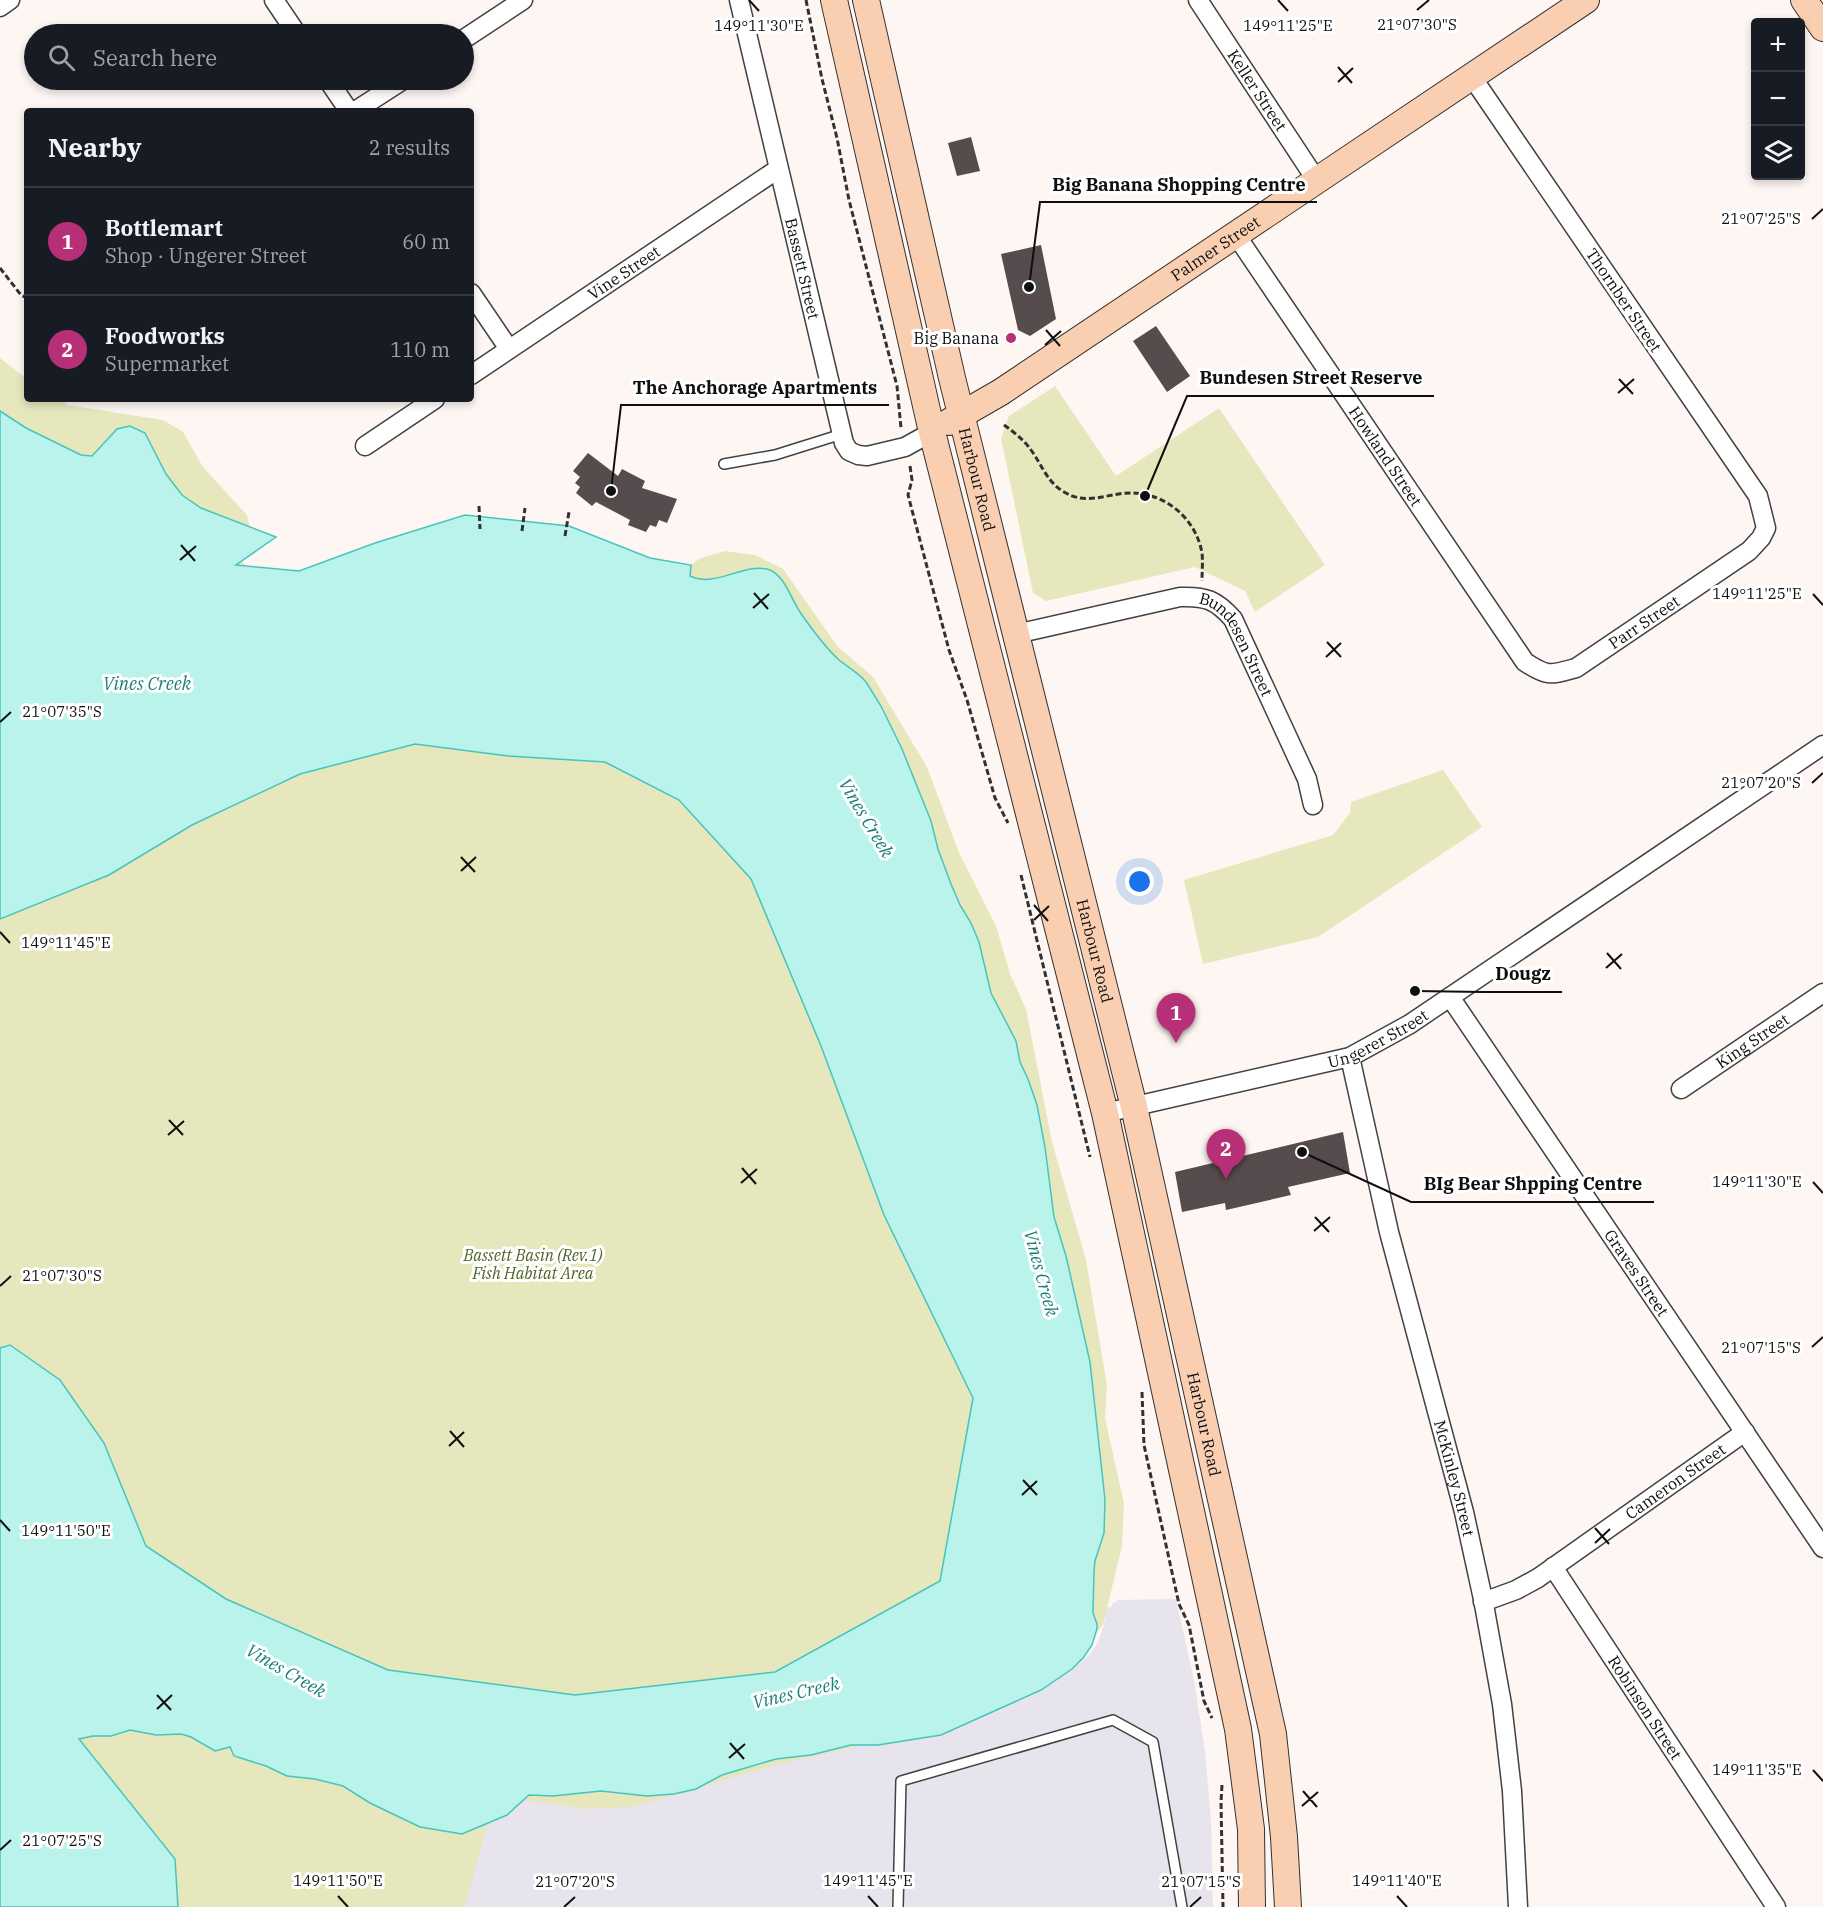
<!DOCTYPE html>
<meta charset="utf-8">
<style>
body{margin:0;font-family:"IBM Plex Serif",serif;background:#242831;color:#f1f3f6}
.controls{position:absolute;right:18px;top:18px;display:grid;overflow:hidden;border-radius:6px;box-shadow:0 3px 9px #0003}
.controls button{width:54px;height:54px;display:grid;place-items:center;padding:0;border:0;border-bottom:2px solid #363941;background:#171b24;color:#f1f3f6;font:30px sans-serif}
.you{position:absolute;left:1140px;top:882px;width:21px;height:21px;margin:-15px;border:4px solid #fff;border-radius:50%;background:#1a73e8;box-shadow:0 0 0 9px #1a73e833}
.badge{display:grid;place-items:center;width:39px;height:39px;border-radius:50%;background:#b72f77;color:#fff;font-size:20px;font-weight:700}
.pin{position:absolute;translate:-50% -50px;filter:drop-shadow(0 2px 3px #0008)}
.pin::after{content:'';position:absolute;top:32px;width:21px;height:18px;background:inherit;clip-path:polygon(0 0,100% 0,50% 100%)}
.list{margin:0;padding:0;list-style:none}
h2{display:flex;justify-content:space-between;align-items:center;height:78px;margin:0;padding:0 24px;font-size:26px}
h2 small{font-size:20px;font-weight:400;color:#9ea1a6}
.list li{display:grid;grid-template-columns:39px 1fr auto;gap:18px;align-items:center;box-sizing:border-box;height:108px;padding:0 24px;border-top:2px solid #363941}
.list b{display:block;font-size:22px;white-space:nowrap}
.list p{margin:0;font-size:20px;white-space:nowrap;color:#9ea1a6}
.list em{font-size:20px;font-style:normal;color:#9ea1a6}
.icon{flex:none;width:33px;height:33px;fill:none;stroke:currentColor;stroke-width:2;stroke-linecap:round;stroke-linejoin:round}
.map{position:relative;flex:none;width:1823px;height:1907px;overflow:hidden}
.search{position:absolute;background:#171b24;box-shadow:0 3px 9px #0003;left:24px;top:24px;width:450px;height:66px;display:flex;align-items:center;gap:15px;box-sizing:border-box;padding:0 21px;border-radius:33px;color:#9ea1a6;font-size:22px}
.panel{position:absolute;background:#171b24;box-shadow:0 3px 9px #0003;left:24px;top:108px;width:450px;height:294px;border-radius:6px}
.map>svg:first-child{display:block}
.industrial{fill:#e8e4ed}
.green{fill:#e7e7bd}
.water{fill:#b9f3ec;stroke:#45c5bb;stroke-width:1.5}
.building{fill:#574c4d}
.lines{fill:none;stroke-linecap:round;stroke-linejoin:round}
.lane-casing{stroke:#424242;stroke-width:12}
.street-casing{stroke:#424242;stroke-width:21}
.secondary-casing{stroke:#313131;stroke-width:28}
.path{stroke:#313131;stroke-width:3;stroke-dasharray:6 3;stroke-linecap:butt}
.lane{stroke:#fff;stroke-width:9}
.street{stroke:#fff;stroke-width:18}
.secondary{stroke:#facfb1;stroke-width:26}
.ticks{fill:none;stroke:#0f0f0f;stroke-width:2}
.poi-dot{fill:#b72f77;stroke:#fff;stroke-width:2}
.labels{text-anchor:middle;stroke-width:6;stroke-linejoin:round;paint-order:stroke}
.street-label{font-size:16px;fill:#0f0f0f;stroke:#fff}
.poi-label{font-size:16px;fill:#0f0f0f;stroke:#fff;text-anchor:end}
.park-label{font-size:16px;font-style:italic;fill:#4f6323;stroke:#fff}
.water-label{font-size:18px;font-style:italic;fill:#1c7f7a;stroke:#fff}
.ticks-label{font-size:15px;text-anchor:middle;fill:#0f0f0f;stroke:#fff;stroke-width:6;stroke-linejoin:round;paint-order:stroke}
.leader{fill:none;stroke:#0f0f0f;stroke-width:2}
.callout-dot{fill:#0f0f0f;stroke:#fff;stroke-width:2}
.callout-label{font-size:18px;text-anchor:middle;font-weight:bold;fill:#0f0f0f;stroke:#fff;stroke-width:6;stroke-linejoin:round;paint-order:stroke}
</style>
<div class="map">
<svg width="1823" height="1907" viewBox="0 0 1823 1907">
<rect width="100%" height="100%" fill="#fef6f2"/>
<!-- industrial -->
<path class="industrial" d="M 1176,1599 L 1194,1680 L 1205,1751 L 1211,1820 L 1213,1907 L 460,1907 L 480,1826 L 529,1795 L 699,1788 L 706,1783 L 1033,1693 L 1049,1685 L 1079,1664 L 1091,1653 L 1099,1640 L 1104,1624 L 1105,1620 L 1101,1608 L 1112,1607 L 1112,1604 L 1118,1600 Z"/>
<!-- green -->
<path class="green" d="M 0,358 L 27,379 L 27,399 L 59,399 L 68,405 L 163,420 L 183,432 L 203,467 L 247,515 L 256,551 L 242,561 L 285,624 L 648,594 L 701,558 L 725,551 L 755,555 L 783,569 L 838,647 L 873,677 L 927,767 L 959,853 L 996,926 L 1010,974 L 1026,1009 L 1052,1142 L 1086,1260 L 1107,1385 L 1105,1418 L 1124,1504 L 1122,1546 L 1103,1625 L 1073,1657 L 885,1740 L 772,1766 L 632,1807 L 586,1809 L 495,1796 L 465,1907 L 0,1907 Z
M 1055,386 L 1116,476 L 1219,408 L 1325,565 L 1255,612 L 1245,591 L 1195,567 L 1046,601 L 1033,593 L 1001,438 L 1009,416 Z
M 1443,770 L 1482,827 L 1318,937 L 1203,964 L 1184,880 L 1333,835 L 1350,813 L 1351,802 Z"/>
<!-- water -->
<path class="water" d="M 0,411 L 26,428 L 81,455 L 92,456 L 117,429 L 130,426 L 145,433 L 166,474 L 182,495 L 201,508 L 276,537 L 236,565 L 299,571 L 375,543 L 465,515 L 569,526 L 650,558 L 691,565 L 690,576 C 715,588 741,564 767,569 C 784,573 791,599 800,612 C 811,628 823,645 838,659 C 847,667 858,672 866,682 L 881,706 L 902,749 L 931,821 L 938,849 L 951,884 L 960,905 L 971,923 L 979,942 L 991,993 L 1016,1041 L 1020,1062 L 1028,1079 L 1037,1105 L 1045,1147 L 1054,1217 L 1066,1256 L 1090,1362 L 1105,1500 L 1104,1533 L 1095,1561 L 1094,1571 L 1093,1613 L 1097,1624 L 1097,1629 L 1092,1645 L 1083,1658 L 1072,1669 L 1041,1690 L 941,1735 L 878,1745 L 851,1745 L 811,1755 L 776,1759 L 722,1775 L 696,1789 L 674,1794 L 647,1796 L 601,1791 L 553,1796 L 529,1795 L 507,1815 L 462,1834 L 420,1827 L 370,1803 L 343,1786 L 315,1779 L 287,1776 L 266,1766 L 234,1756 L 230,1747 L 215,1751 L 191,1737 L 181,1734 L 156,1735 L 130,1730 L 111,1736 L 93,1736 L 79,1739 L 175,1859 L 178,1907 L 0,1907 L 0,1348 L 10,1345 L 60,1380 L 104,1443 L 146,1546 L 226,1599 L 388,1670 L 575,1695 L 775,1672 L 940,1581 L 973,1398 L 884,1215 L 821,1046 L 751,879 L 679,800 L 605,762 L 508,756 L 415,744 L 300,774 L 192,825 L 109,875 L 0,919 Z"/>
<!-- building -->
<path class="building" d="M 971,137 L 980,171 L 957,176 L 948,143 Z
M 1041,245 L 1056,319 L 1030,336 L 1018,330 L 1001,254 Z
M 1156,326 L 1190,376 L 1167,392 L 1133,341 Z
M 588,453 L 618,476 L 622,469 L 645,481 L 642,488 L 677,499 L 667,523 L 659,520 L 656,527 L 650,525 L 646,532 L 628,525 L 630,520 L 596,502 L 592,506 L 576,493 L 580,487 L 575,483 L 580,477 L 573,471 Z
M 1343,1132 L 1350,1173 L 1288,1187 L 1291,1195 L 1226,1210 L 1225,1203 L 1182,1212 L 1175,1172 Z"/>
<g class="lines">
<!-- lane casing -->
<g class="lane-casing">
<path id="lane" d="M 724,464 L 775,455 L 842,434
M 898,1907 L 901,1781 L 1113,1720 L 1153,1742 L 1182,1907"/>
</g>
<!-- street casing -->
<g class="street-casing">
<g id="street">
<path d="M 274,0 L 297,34"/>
<path id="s1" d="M 739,0 L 844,443 L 849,451 L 858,455 L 867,456 L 905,447 L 932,432"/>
<path id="s2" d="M 1198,0 L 1317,181"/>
<path d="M 0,7 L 10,0"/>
<path d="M 464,39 L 523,0"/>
<path d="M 328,80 L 349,111"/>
<path d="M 355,111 L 403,80"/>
<path id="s3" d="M 1236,235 L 1525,662 C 1548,677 1550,675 1576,668 L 1749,551 L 1761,538 L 1766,528 L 1758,496 L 1472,77"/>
<path d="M 471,293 L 509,349"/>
<path id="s4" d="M 471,375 L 778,169"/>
<path d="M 365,446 L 435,399"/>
<path id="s5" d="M 1016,634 L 1180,597 C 1206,596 1216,600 1233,619 L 1307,779 L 1313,805"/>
<path id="s6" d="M 1450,997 L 1823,1548"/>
<path id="s7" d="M 1350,1057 L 1389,1232 L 1464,1512 L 1483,1599 L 1502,1704 L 1512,1791 L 1518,1907"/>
<path id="s8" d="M 1681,1089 L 1823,993"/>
<path id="s9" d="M 1105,1113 L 1350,1057 L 1410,1024 L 1823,745"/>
<path id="s10" d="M 1553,1567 L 1776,1907"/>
<path id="s11" d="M 1483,1602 L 1516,1590 L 1538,1578 L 1745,1432"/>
</g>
</g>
<!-- secondary casing -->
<g class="secondary-casing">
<g id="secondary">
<path d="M 834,0 L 932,432 L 1105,1113 L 1238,1729 L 1251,1829 L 1252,1907"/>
<path id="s12" d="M 866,0 L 952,378 L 1134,1107 L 1273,1734 L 1284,1837 L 1288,1907"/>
<path d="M 1804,0 L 1823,28"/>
<path id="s13" d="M 949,422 L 1001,392 L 1586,0"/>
</g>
</g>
<!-- path -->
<path class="path" d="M 806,0 L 822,79 L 837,138 L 849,200 L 897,386 L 901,428
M 0,268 L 21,295 L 27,298
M 1004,425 C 1014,432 1024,440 1031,450 C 1042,465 1047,482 1064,492 C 1087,506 1107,493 1131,493 C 1166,493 1196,519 1202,553 C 1203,562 1202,572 1202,581
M 910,466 L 912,480 L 908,495 L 949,650 L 967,700 L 995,798 L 1008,823
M 479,506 L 480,529
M 522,531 L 525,508
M 565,536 L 569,512
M 1021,875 L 1090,1157
M 1142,1392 L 1144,1445 L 1179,1604 L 1189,1625 L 1204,1701 L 1212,1718
M 1222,1785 L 1221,1802 L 1223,1907"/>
<!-- lane -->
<use href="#lane" class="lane"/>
<!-- street -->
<use href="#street" class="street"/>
<!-- secondary -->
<use href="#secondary" class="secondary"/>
</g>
<!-- ticks -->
<path class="ticks" d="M 749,0 L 759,11M 1278,0 L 1288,11M 1417,10 L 1429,0M 1338,67 L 1352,83M 1338,82 L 1353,68M 1812,219 L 1823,209M 1046,330 L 1060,346M 1045,345 L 1061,331M 1619,379 L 1633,394M 1618,393 L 1634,379M 181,545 L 195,561M 180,560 L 196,546M 754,593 L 768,609M 1813,594 L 1823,605M 753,608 L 769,594M 1327,642 L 1341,657M 1326,657 L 1341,643M 0,722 L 11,712M 1812,783 L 1823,773M 461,857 L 475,872M 461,871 L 476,857M 1034,905 L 1048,921M 1034,920 L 1049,906M 0,932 L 10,943M 1607,953 L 1621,969M 1606,968 L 1622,954M 169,1120 L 183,1135M 168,1135 L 184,1121M 742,1168 L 756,1184M 1813,1182 L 1823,1193M 741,1183 L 757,1169M 1315,1217 L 1329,1232M 1314,1231 L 1330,1217M 0,1286 L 11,1276M 1812,1347 L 1823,1337M 450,1431 L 464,1447M 449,1446 L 464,1432M 1023,1480 L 1037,1495M 1022,1495 L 1037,1481M 0,1520 L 10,1531M 1595,1528 L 1609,1544M 1595,1543 L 1610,1529M 157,1695 L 171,1710M 157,1709 L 172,1695M 730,1743 L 744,1759M 729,1758 L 745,1744M 1813,1770 L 1823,1781M 1303,1791 L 1317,1807M 1302,1806 L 1318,1792M 0,1850 L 11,1840M 338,1896 L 348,1907M 868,1896 L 878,1907M 1397,1896 L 1407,1907M 564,1907 L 575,1897M 1190,1907 L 1201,1897"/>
<!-- markers -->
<circle class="poi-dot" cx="1011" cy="338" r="6"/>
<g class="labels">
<!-- street labels -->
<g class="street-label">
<text dy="6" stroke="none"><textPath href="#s2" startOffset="108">Keller Street</textPath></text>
<text dy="6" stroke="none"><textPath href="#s13" startOffset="318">Palmer Street</textPath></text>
<text dy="6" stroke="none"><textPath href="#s1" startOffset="276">Bassett Street</textPath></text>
<text dy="6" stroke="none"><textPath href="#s4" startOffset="184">Vine Street</textPath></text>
<text transform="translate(1624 300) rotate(56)" y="6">Thornber Street</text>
<text dy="6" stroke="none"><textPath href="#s3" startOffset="267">Howland Street</textPath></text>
<text dy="6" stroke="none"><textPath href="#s12" startOffset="492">Harbour Road</textPath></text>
<text dy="6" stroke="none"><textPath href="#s3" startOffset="652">Parr Street</textPath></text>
<text dy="6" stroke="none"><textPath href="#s5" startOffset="250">Bundesen Street</textPath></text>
<text dy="6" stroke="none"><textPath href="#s12" startOffset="978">Harbour Road</textPath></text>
<text dy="6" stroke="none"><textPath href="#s9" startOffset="284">Ungerer Street</textPath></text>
<text dy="6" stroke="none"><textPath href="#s8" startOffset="86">King Street</textPath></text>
<text dy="6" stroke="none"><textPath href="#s6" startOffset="333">Graves Street</textPath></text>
<text dy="6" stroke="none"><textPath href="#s12" startOffset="1464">Harbour Road</textPath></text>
<text dy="6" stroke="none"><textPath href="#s7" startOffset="434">McKinley Street</textPath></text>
<text dy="6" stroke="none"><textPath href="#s11" startOffset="228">Cameron Street</textPath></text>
<text dy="6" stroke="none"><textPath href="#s10" startOffset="168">Robinson Street</textPath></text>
</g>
<!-- poi labels -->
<g class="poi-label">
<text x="999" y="344">Big Banana</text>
</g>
<!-- park labels -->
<g class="park-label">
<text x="533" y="1261">Bassett Basin (Rev.1)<tspan x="533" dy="18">Fish Habitat Area</tspan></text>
</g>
<!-- water labels -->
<g class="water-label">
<text x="147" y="690">Vines Creek</text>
<text transform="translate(866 818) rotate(59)" y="6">Vines Creek</text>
<text transform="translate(1041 1273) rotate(75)" y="6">Vines Creek</text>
<text transform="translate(286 1671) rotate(30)" y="6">Vines Creek</text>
<text transform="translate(796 1693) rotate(-13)" y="6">Vines Creek</text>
</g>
</g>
<g class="ticks-label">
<text x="1417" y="30">21°07'30"S</text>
<text x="759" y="31">149°11'30"E</text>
<text x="1288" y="31">149°11'25"E</text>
<text x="1761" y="224">21°07'25"S</text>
<text x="1757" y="599">149°11'25"E</text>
<text x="62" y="717">21°07'35"S</text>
<text x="1761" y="788">21°07'20"S</text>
<text x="66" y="948">149°11'45"E</text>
<text x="1757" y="1187">149°11'30"E</text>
<text x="62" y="1281">21°07'30"S</text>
<text x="1761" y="1353">21°07'15"S</text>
<text x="66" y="1536">149°11'50"E</text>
<text x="1757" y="1775">149°11'35"E</text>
<text x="62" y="1846">21°07'25"S</text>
<text x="338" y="1886">149°11'50"E</text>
<text x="868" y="1886">149°11'45"E</text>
<text x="1397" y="1886">149°11'40"E</text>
<text x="575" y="1887">21°07'20"S</text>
<text x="1201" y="1887">21°07'15"S</text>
</g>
<!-- callouts -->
<path class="leader" d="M1029 287L1040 202H1317M1145 496L1187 396H1434M611 491L621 405H889M1415 991L1483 992H1562M1302 1152L1411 1202H1654"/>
<g class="callout-dot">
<circle cx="1029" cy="287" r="6"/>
<circle cx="1145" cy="496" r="6"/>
<circle cx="611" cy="491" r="6"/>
<circle cx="1415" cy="991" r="6"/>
<circle cx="1302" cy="1152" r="6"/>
</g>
<g class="callout-label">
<text x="1179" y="191">Big Banana Shopping Centre</text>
<text x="1311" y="384">Bundesen Street Reserve</text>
<text x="755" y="394">The Anchorage Apartments</text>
<text x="1523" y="980">Dougz</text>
<text x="1533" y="1190">BIg Bear Shpping Centre</text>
</g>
</svg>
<div class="controls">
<button>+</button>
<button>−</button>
<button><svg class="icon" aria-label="layers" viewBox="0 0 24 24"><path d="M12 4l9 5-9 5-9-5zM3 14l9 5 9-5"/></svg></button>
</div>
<div class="you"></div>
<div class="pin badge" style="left:1176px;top:1043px">1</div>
<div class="pin badge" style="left:1226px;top:1179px">2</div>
<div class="search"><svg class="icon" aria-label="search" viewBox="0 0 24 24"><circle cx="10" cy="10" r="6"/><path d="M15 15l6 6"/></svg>Search here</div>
<section class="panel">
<h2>Nearby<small>2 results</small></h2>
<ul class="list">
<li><span class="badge">1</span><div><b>Bottlemart</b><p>Shop · Ungerer Street</p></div><em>60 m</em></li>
<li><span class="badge">2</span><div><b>Foodworks</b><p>Supermarket</p></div><em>110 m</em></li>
</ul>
</section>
</div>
